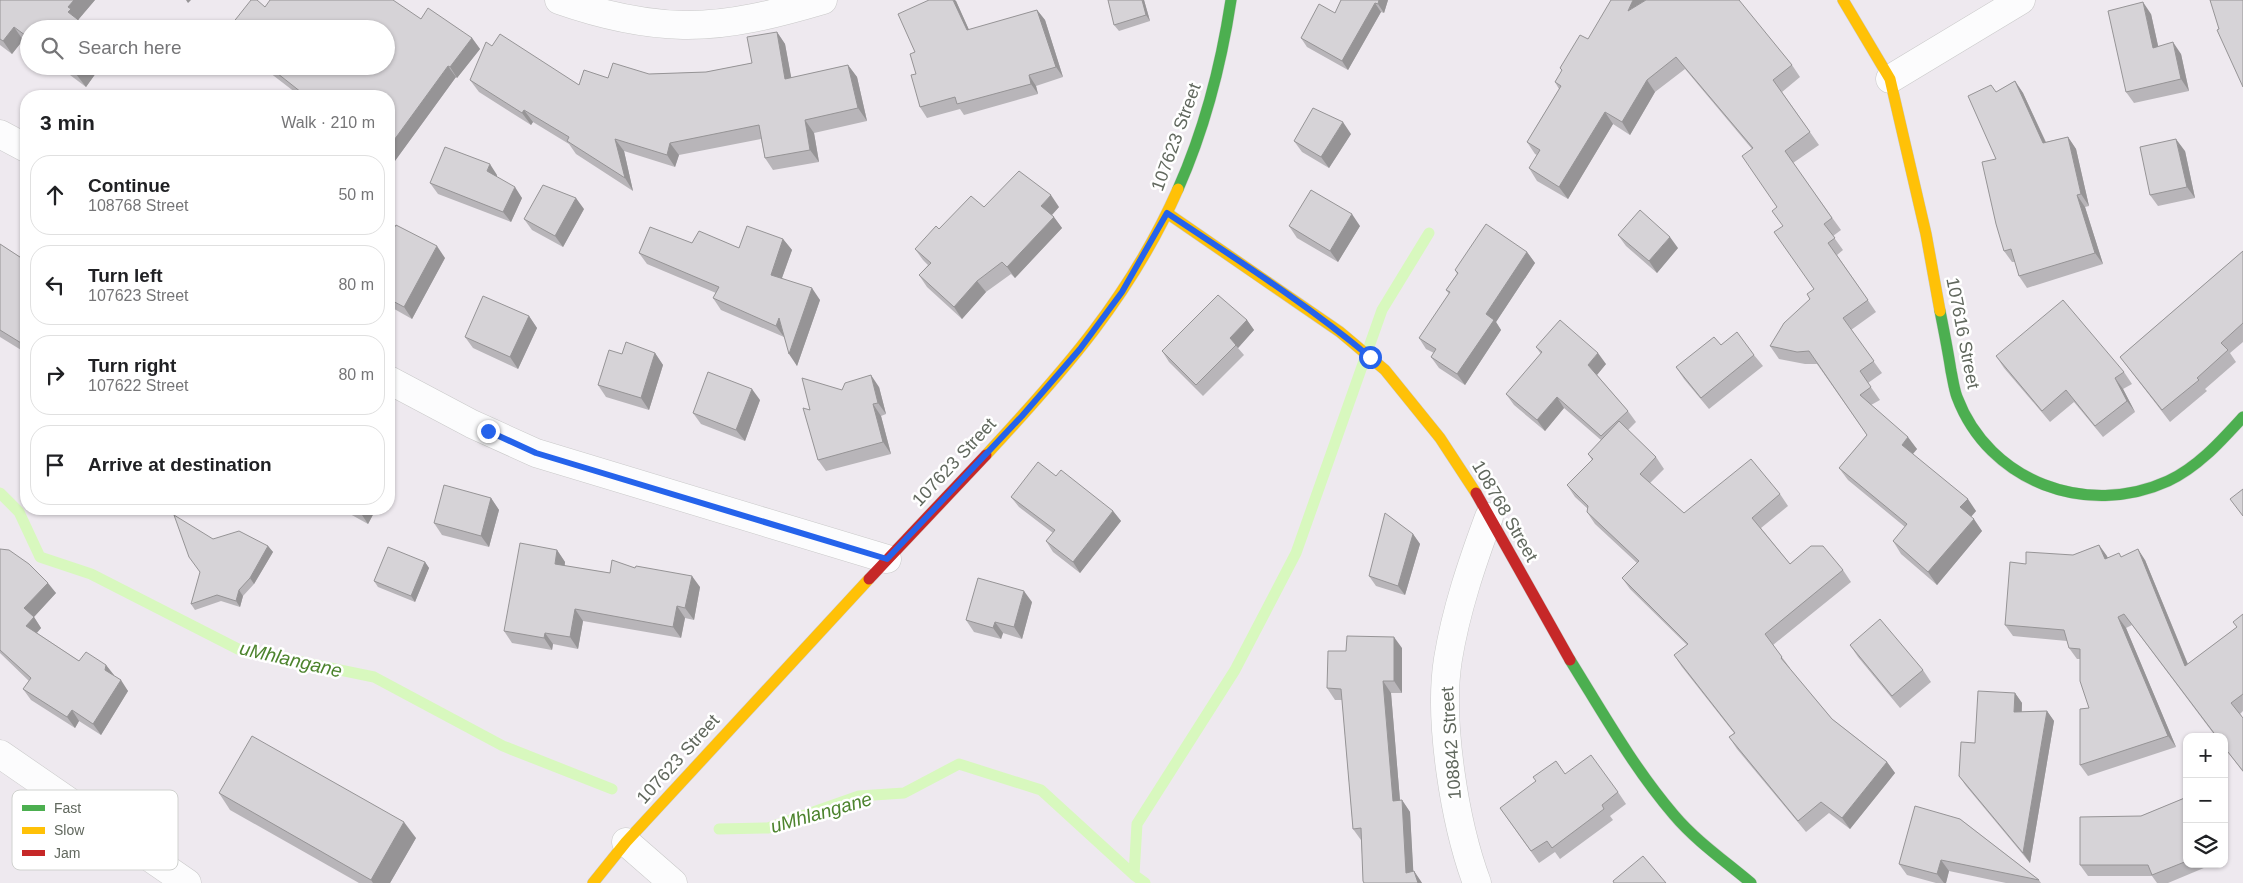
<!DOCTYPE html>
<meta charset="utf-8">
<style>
body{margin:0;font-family:Arial,sans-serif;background:#f2f2f2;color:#202124}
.controls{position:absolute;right:15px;bottom:15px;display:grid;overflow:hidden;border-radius:10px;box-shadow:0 1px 4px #0004}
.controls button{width:45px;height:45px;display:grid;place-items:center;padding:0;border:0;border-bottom:1px solid #e0e0e0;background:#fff;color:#202124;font:25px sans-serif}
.stop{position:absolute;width:15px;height:15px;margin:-11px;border:4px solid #2563eb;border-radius:50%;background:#fff}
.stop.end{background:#2563eb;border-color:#fff;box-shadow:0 1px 5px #0008}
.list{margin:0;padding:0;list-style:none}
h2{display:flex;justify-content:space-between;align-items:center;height:65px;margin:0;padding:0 20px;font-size:21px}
h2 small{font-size:16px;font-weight:400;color:#757577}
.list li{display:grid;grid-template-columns:32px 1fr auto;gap:15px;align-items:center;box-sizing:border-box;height:80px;margin:0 10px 10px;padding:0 10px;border:1px solid #e0e0e0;border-radius:20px}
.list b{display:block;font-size:19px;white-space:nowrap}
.list p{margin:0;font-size:16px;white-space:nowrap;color:#757577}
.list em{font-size:16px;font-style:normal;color:#757577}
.icon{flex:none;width:28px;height:28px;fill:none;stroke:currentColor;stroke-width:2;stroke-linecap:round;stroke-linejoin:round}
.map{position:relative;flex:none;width:2243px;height:883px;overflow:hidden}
.search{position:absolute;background:#fff;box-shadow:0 1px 4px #0004;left:20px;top:20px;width:375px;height:55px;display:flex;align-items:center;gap:12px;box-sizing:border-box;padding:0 18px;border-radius:28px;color:#757577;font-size:19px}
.panel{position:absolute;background:#fff;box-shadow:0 1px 4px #0004;left:20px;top:90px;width:375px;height:425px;border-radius:20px}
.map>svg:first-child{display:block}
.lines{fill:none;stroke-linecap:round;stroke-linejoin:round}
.stream{stroke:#d8f8be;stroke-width:11}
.street-casing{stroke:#c9c9c9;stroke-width:29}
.fast-casing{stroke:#cacaca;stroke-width:12}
.slow-casing{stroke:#cacaca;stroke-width:12}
.jam-casing{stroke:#cacaca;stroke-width:12}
.street{stroke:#fcfcfd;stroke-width:28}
.fast{stroke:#4caf50;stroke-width:11}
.slow{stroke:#ffc107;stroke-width:11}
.jam{stroke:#c62828;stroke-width:11}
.wall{fill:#b8b5b9}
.shaded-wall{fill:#969496}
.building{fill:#d6d3d7;stroke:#969496}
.route{stroke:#2563eb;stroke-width:6}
.labels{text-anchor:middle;stroke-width:5;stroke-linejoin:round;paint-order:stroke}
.street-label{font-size:18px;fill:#61685e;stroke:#fff}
.water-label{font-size:19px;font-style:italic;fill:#4c832d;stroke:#fff}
.key{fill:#fff;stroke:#d0d2cf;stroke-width:1}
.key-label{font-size:14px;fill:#61685e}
</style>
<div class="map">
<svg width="2243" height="883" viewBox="0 0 2243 883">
<rect width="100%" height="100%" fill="#eee9ef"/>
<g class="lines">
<!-- stream -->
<path class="stream" d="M 0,493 L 19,512 L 40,557 L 91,574 L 238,649 L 374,677 L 503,746 L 612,789
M 719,829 L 768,828 L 859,796 L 904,793 L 959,764 L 1041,790 L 1134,875 L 1145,883
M 1134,875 L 1137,824 L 1235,670 L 1296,553 L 1382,310 L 1429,233"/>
<!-- street casing -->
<g class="street-casing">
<path id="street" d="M 559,0 C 599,14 641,24 683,25 C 730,26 779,13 823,0
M 1890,79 L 2021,0
M 0,134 L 26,148
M 389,380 L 472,424 L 536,453 L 887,559
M 0,754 L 187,883
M 626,842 L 673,883
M 1477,883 C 1455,824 1438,721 1448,659 C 1456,610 1472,563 1489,517"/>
</g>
<!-- fast casing -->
<g class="fast-casing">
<path id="fast" d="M 1178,189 C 1205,128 1221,66 1231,0
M 1940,311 C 1944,331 1948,351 1951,371 C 1953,380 1954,389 1957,397 C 1989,482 2087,518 2168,481 C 2198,467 2221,441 2243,417
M 1570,660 C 1603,713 1633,767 1674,815 C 1696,841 1725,861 1751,883"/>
</g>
<!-- slow casing -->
<g class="slow-casing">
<path id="slow" d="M 1843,0 L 1890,79 L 1926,234 L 1940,311
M 1167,213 L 1340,332 L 1385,370 L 1440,438 L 1476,493
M 986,455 C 1064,371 1131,296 1178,189
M 593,883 L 626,842 L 869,579"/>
</g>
<!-- jam casing -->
<g class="jam-casing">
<path id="jam" d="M 1476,493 L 1570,660
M 869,579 L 986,455"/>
</g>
<!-- street -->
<use href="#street" class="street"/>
<!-- fast -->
<use href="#fast" class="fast"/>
<!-- slow -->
<use href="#slow" class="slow"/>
<!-- jam -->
<use href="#jam" class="jam"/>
</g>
<!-- wall -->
<path class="wall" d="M 0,0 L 95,0 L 78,20 L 29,29 L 29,44 L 23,40 L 12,54 L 0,45 Z
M 1144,0 L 1150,21 L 1119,31 L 1114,25 Z
M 1341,0 L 1388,0 L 1384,13 L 1381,12 L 1348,70 L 1307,47 L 1301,38 L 1335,13 Z
M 956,1 L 969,30 L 1037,10 L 1045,20 L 1063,77 L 1036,86 L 1038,94 L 964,115 L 960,109 L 927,118 L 920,107 L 916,74 L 915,52 Z
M 1743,6 L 1792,65 L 1800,77 L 1782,92 L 1819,145 L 1793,163 L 1841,230 L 1833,236 L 1843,250 L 1837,255 L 1876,312 L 1851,330 L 1882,373 L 1868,383 L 1880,400 L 1871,405 L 1917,449 L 1913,454 L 1976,511 L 1971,517 L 1982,531 L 1937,585 L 1901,554 L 1893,541 L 1905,527 L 1848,480 L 1839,468 L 1867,435 L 1817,364 L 1805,364 L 1779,359 L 1770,346 L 1810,299 L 1814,289 L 1783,226 L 1777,207 L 1752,149 L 1685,69 L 1655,92 L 1630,135 L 1613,124 L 1568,199 L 1537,181 L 1529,168 L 1537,155 L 1535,154 L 1527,142 L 1559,89 L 1555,82 L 1562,71 L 1560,68 L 1588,39 Z
M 265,7 L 421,19 L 472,38 L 480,49 L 457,78 L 456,77 L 392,165 L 389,163 L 389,96 L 300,96 L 261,66 L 386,66 Z
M 2151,14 L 2158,46 L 2181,54 L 2189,91 L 2134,103 L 2126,92 Z
M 777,32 L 785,44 L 791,78 L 848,65 L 857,77 L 867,121 L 814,133 L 819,162 L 773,170 L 765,158 L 761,139 L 679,155 L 675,167 L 624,151 L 633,191 L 576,154 L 569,144 L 533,122 L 531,125 L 479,92 L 470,80 L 492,46 L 579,85 L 608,78 L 649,74 L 706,72 L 752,63 Z
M 58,66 L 101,66 L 86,87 Z
M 2015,81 L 2023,93 L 2046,142 L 2068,137 L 2076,149 L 2089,206 L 2085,207 L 2103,264 L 2027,288 L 2019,276 L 2015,262 L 2012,262 L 2004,251 L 1996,159 L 1996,92 Z
M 1351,134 L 1329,168 L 1302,152 L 1294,141 Z
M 2185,151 L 2195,198 L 2158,206 L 2150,195 Z
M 497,175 L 497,177 L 522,198 L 511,222 L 438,194 L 430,183 Z
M 984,207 L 1059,207 L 1052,215 L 1062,228 L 1015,278 L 1011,274 L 986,292 L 962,319 L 927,287 L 919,275 L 928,265 L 923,260 L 915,249 L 939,229 Z
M 584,209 L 563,247 L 532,230 L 524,219 Z
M 1289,226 L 1360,226 L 1338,262 L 1297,238 Z
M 1618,235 L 1678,248 L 1657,273 L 1626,246 Z
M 389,237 L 445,258 L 412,319 L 389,306 Z
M 783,239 L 792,250 L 782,278 L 820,300 L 797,366 L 784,337 L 721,310 L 713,298 L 716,293 L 647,264 L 639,253 L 692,243 L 739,248 Z
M 0,244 L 26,261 L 26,353 L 0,337 Z
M 2243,251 L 2243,342 L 2230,353 L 2236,362 L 2205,389 L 2207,391 L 2170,422 L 2120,357 Z
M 1527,252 L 1535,263 L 1496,322 L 1501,330 L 1465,385 L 1439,368 L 1431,357 L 1434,353 L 1426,349 L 1419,338 L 1449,294 L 1446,290 L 1457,274 L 1455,270 Z
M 529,316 L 537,328 L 518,369 L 473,348 L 465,337 Z
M 1247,320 L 1254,330 L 1238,348 L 1244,355 L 1203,396 L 1169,362 L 1162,351 Z
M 1721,345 L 1754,355 L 1763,366 L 1709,409 L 1684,379 L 1676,367 Z
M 1536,347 L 1606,364 L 1597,375 L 1628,411 L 1636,422 L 1628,430 L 1656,457 L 1664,469 L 1650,483 L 1684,513 L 1780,494 L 1788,506 L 1761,528 L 1790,564 L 1843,570 L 1851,582 L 1773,645 L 1790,668 L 1790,669 L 1832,719 L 1887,762 L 1895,773 L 1850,829 L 1829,813 L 1806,832 L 1737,749 L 1729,737 L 1734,733 L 1682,667 L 1674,655 L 1687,645 L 1630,589 L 1622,578 L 1637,563 L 1595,524 L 1587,512 L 1588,509 L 1575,497 L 1567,485 L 1592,460 L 1588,454 L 1601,440 L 1564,408 L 1545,431 L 1514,405 L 1506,394 L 1541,354 Z
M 655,353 L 663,365 L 649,410 L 606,397 L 598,385 L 622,354 Z
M 1996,356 L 2124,372 L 2132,384 L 2123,389 L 2135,412 L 2103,437 L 2074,402 L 2050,422 L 2004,368 Z
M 879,387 L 886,414 L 881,416 L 891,454 L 826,471 L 818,460 L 842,390 Z
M 760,400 L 745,441 L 701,424 L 693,413 Z
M 1056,476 L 1113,511 L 1121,521 L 1080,573 L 1053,552 L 1046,541 L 1053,533 L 1019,507 L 1011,497 Z
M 491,498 L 499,510 L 489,547 L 442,535 L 434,523 Z
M 341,509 L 376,509 L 368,524 Z
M 1413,534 L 1420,544 L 1405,595 L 1376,586 L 1369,576 Z
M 213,539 L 268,546 L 273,552 L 254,584 L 243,596 L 240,607 L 221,601 L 195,610 L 191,604 Z
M 2099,545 L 2107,557 L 2122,557 L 2145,560 L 2188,664 L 2237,627 L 2243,614 L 2243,711 L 2240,714 L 2243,718 L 2243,772 L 2224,747 L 2224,737 L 2216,737 L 2132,625 L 2126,628 L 2176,747 L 2088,776 L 2080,765 L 2089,708 L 2080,659 L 2077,659 L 2069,648 L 2067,641 L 2013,636 L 2005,625 L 2026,564 L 2073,555 Z
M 0,549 L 56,593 L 34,617 L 41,628 L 37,633 L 79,661 L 106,665 L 114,676 L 128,691 L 101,735 L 79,721 L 75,728 L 31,700 L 23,689 L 29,681 L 0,653 Z
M 557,550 L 565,562 L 565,566 L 610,573 L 635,568 L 700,587 L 694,620 L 685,618 L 681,638 L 583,621 L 578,649 L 553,644 L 552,650 L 512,643 L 504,631 Z
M 425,562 L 429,568 L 415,602 L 378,587 L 374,581 Z
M 1032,602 L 1022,639 L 1003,633 L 1001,639 L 974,632 L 966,620 Z
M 1850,645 L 1923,670 L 1931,682 L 1900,708 L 1858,657 Z
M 1402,648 L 1402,693 L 1391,693 L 1400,801 L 1402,800 L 1410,812 L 1413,871 L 1414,871 L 1422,883 L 1364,883 L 1361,840 L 1353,829 L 1342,700 L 1335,700 L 1327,688 L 1346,651 Z
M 2015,693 L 2022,703 L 2022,712 L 2047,711 L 2054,721 L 2030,863 L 1966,786 L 1959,776 L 1975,743 Z
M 1565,774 L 1618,792 L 1626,804 L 1610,816 L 1613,820 L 1560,859 L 1555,852 L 1539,863 L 1500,808 Z
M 219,793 L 416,838 L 390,883 L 359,883 L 230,810 Z
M 2187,797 L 2187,864 L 2210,864 L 2211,865 L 2168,883 L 2157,883 L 2152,876 L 2088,876 L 2080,865 L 2141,816 Z
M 1960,819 L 2039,880 L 2041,883 L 2006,883 L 1949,871 L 1946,883 L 1936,883 L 1907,875 L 1899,864 Z"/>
<!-- shaded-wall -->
<path class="shaded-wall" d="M 74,0 L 95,0 L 78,20 L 68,12 L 68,7 Z
M 186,0 L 191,0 L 188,3 Z
M 953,0 L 955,0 L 956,1 L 974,41 L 967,30 Z
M 1142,0 L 1144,0 L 1150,21 L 1146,15 Z
M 1379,0 L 1388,0 L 1384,13 L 1378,4 Z
M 1633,0 L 1646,0 L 1628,11 Z
M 2143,2 L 2151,14 L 2161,59 L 2153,48 Z
M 1375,3 L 1381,12 L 1348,70 L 1342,61 Z
M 1037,10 L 1045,20 L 1063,77 L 1056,67 Z
M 14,27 L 23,40 L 12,54 L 3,41 Z
M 777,32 L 785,44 L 794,92 L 785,79 Z
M 472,38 L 480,49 L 457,78 L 450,67 Z
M 2173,42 L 2181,54 L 2189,91 L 2181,79 Z
M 848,65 L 857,77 L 867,121 L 858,108 Z
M 82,66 L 101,66 L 86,87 L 76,74 Z
M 448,66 L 456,77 L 392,165 L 389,161 L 389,147 Z
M 1029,75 L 1036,86 L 1038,94 L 1031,84 Z
M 1647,80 L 1655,92 L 1630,135 L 1622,122 Z
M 2015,81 L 2023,93 L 2051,154 L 2043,143 Z
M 524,110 L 533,122 L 531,125 L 522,113 Z
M 1605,112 L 1613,124 L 1568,199 L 1559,187 Z
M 805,120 L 814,133 L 819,162 L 810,150 Z
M 1343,122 L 1351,134 L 1329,168 L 1321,157 Z
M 2068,137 L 2076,149 L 2089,206 L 2081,194 Z
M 615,139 L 624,151 L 633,191 L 625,178 Z
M 2176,139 L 2185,151 L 2195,198 L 2187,187 Z
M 670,143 L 679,155 L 675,167 L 667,155 Z
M 490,164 L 497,175 L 495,182 L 487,171 Z
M 515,187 L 522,198 L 511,222 L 503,212 Z
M 1051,195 L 1059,207 L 1049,218 L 1041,206 Z
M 2077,195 L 2085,207 L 2103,264 L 2095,253 Z
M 576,198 L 584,209 L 563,247 L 555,236 Z
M 1352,214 L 1360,226 L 1338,262 L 1330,251 Z
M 1054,217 L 1062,228 L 1015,278 L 1007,267 Z
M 1670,237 L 1678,248 L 1657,273 L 1649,261 Z
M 783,239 L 792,250 L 779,286 L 771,275 Z
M 437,246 L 445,258 L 412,319 L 404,307 Z
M 1527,252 L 1535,263 L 1496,322 L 1501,330 L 1465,385 L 1457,374 L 1486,314 Z
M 977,281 L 986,292 L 962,319 L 954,307 Z
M 812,288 L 820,300 L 797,366 L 789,354 Z
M 529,316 L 537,328 L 518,369 L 510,357 Z
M 779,318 L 784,337 L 776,326 Z
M 1247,320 L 1254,330 L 1238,348 L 1230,338 Z
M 655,353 L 663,365 L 649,410 L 641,398 Z
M 1598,353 L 1606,364 L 1596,376 L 1588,365 Z
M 871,375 L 879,387 L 886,414 L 878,403 Z
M 2115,378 L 2123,389 L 2135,412 L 2127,401 Z
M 752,389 L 760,400 L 745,441 L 736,430 Z
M 1557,397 L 1564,408 L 1545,431 L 1537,420 Z
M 873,404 L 881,416 L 891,454 L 883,442 Z
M 1908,437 L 1917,449 L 1910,457 L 1902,445 Z
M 491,498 L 499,510 L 489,547 L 481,536 Z
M 1968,499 L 1976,511 L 1969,519 L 1960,507 Z
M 362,509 L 376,509 L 368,524 L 360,512 Z
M 1113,511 L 1121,521 L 1080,573 L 1073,562 Z
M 1974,519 L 1982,531 L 1937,585 L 1928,572 Z
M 1413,534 L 1420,544 L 1405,595 L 1398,586 Z
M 2099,545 L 2107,556 L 2112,570 L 2105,559 Z
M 268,546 L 273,552 L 254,584 L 250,578 Z
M 2138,549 L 2145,560 L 2193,677 L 2185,666 Z
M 557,550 L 565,562 L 563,576 L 555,564 Z
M 425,562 L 429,568 L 415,602 L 411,596 Z
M 692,576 L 700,587 L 694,620 L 685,608 Z
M 48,583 L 56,593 L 32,619 L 24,608 Z
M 239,590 L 243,596 L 240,607 L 236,601 Z
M 1024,591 L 1032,602 L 1022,639 L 1014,627 Z
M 677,606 L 685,618 L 681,638 L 673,627 Z
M 575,609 L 583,621 L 578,649 L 570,637 Z
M 34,617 L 41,628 L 33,637 L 26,626 Z
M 2118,617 L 2126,628 L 2176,747 L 2168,736 Z
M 995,622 L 1003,633 L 1001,639 L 993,628 Z
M 545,633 L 553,644 L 552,650 L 544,638 Z
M 1394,637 L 1402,648 L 1402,693 L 1394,681 Z
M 106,665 L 114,675 L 112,681 L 105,670 Z
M 121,680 L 128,691 L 101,735 L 93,724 Z
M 1383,681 L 1391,693 L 1401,812 L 1393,801 Z
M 2015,693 L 2022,703 L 2021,722 L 2014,712 Z
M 72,710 L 79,721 L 75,728 L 67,717 Z
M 2047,711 L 2054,721 L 2030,863 L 2023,853 Z
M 1887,762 L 1895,773 L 1850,829 L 1842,818 Z
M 1402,800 L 1410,812 L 1414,883 L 1406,873 Z
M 404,822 L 416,838 L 390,883 L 373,883 L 371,880 Z
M 1941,860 L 1949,871 L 1946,883 L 1944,883 L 1937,874 Z
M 1414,871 L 1422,883 L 1418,883 Z"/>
<!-- building -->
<path class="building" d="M 0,0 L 74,0 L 68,7 L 71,9 L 68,12 L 90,29 L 29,29 L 29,38 L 14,27 L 3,41 L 0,39 Z
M 251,0 L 257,0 L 265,7 L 270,0 L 393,0 L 421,19 L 428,8 L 472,38 L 450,67 L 448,66 L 389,147 L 389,96 L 306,96 L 268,66 L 386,66 L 386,29 L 228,29 Z
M 929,0 L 953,0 L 967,30 L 1037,10 L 1056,67 L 1029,75 L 1031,84 L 957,104 L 955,97 L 920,107 L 911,75 L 916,74 L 910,54 L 915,52 L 898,14 Z
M 1108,0 L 1142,0 L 1146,15 L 1114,25 Z
M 1341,0 L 1379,0 L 1378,4 L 1375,3 L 1342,61 L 1301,38 L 1319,4 L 1335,13 Z
M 1611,0 L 1633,0 L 1628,11 L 1646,0 L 1739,0 L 1792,65 L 1773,80 L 1810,132 L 1785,151 L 1832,218 L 1824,224 L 1835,238 L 1828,243 L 1868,300 L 1843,318 L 1874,361 L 1860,371 L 1871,387 L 1860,395 L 1908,437 L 1902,445 L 1968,499 L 1960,507 L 1974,519 L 1928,572 L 1893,541 L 1907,524 L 1839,468 L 1867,435 L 1809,351 L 1797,352 L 1770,346 L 1784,323 L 1810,299 L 1807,294 L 1814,289 L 1774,232 L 1783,226 L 1772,211 L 1777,207 L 1742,156 L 1753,148 L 1676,57 L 1647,80 L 1622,122 L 1605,112 L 1559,187 L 1529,168 L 1540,150 L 1527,142 L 1561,86 L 1555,82 L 1562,70 L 1560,68 L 1580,35 L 1588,39 Z
M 2210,0 L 2243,0 L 2243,87 L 2217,30 L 2219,29 Z
M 2143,2 L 2153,48 L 2173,42 L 2181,79 L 2126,92 L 2108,11 Z
M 777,32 L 785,79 L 848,65 L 858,108 L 805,120 L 810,150 L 765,158 L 759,125 L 670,143 L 667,155 L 615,139 L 625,178 L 567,141 L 569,137 L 524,110 L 522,113 L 470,80 L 486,42 L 492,46 L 500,34 L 579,85 L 584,70 L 608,78 L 613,63 L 649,74 L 706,72 L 752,63 L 747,37 Z
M 66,66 L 82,66 L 76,74 Z
M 2015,81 L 2043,143 L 2068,137 L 2081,194 L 2077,195 L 2095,253 L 2019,276 L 2011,249 L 2004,251 L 1996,224 L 1982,162 L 1996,159 L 1968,96 L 1991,85 L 1996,92 Z
M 1313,108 L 1343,122 L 1321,157 L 1294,141 Z
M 2176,139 L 2187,187 L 2150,195 L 2140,147 Z
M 445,147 L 490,164 L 487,171 L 515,187 L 503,212 L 430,183 Z
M 1019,171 L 1051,195 L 1041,206 L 1054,217 L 1007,267 L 1002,262 L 977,281 L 954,307 L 919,275 L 931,263 L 915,249 L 936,226 L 939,229 L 971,196 L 984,207 Z
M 543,185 L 576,198 L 555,236 L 524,219 Z
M 1311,190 L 1352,214 L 1330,251 L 1289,226 Z
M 1640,210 L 1670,237 L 1649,261 L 1618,235 Z
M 1486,224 L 1527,252 L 1486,314 L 1494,320 L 1457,374 L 1431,357 L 1436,349 L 1419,338 L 1450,292 L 1446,290 L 1458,273 L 1455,270 Z
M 396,225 L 437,246 L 404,307 L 389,299 L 389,237 Z
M 747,226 L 783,239 L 771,275 L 812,288 L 789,354 L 779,318 L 776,326 L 713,298 L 719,287 L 639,253 L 650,227 L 692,243 L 699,231 L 739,248 Z
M 0,244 L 26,261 L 26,346 L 0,330 Z
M 2243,251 L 2243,323 L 2221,343 L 2228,350 L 2197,378 L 2199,380 L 2162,410 L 2120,357 Z
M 1218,295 L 1247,320 L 1230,338 L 1236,345 L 1196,385 L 1162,351 Z
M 483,296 L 529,316 L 510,357 L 465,337 Z
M 2063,300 L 2124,372 L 2115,378 L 2127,401 L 2095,426 L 2066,390 L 2042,411 L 1996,356 Z
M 1560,320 L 1598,353 L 1588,365 L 1628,411 L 1601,436 L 1557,397 L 1537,420 L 1506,394 L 1542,352 L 1536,347 Z
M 1737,332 L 1754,355 L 1701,398 L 1676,367 L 1714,337 L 1721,345 Z
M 626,342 L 655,353 L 641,398 L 598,385 L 609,350 L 622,354 Z
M 708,372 L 752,389 L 736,430 L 693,413 Z
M 871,375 L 878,403 L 873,404 L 883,442 L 818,460 L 803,408 L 810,410 L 802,378 L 842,390 L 845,383 Z
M 1619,421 L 1656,457 L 1640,474 L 1684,513 L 1751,459 L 1780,494 L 1752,518 L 1790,564 L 1811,546 L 1823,546 L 1843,570 L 1765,634 L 1782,657 L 1781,658 L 1832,719 L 1887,762 L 1842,818 L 1821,802 L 1798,821 L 1729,737 L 1735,733 L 1674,655 L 1688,644 L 1622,578 L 1639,561 L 1587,512 L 1588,506 L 1567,485 L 1593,459 L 1588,454 Z
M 1038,462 L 1056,476 L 1061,470 L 1113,511 L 1073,562 L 1046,541 L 1055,530 L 1011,497 Z
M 444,485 L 491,498 L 481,536 L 434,523 Z
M 2243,489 L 2243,516 L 2230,499 Z
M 354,509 L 362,509 L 360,512 Z
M 1385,513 L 1413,534 L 1398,586 L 1369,576 Z
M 174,515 L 213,539 L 239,531 L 268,546 L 250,578 L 239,590 L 236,601 L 217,595 L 191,604 L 200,572 L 189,557 Z
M 520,543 L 557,550 L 555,564 L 610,573 L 612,560 L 635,568 L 636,566 L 692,576 L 685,608 L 677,606 L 673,627 L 575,609 L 570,637 L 545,633 L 544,638 L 504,631 Z
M 2099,545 L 2105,559 L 2119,553 L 2121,557 L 2138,549 L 2185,666 L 2237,627 L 2233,622 L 2243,614 L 2243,694 L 2231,703 L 2243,718 L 2243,771 L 2224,747 L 2224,737 L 2217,737 L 2124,614 L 2118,617 L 2168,736 L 2080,765 L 2080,709 L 2089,708 L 2080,681 L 2080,649 L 2069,648 L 2064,630 L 2005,625 L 2010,562 L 2026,564 L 2026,552 L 2073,555 Z
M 388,547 L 425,562 L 411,596 L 374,581 Z
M 0,549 L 9,550 L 29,564 L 48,583 L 24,608 L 34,617 L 26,626 L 79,661 L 86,652 L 106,665 L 105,670 L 121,680 L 93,724 L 72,710 L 67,717 L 23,689 L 31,678 L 0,650 Z
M 978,578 L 1024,591 L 1014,627 L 995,622 L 993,628 L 966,620 Z
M 1880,619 L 1923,670 L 1892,696 L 1850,645 Z
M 1347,636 L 1394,637 L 1394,681 L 1383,681 L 1393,801 L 1402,800 L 1406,873 L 1414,871 L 1418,883 L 1364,883 L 1363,881 L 1361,828 L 1353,829 L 1341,689 L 1327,688 L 1328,651 L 1346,651 Z
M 1978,691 L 2015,693 L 2014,712 L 2047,711 L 2023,853 L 1959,776 L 1961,742 L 1975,743 Z
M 252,736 L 404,822 L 371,880 L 219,793 Z
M 1591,755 L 1618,792 L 1602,805 L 1604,809 L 1552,848 L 1547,841 L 1531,851 L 1500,808 L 1536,781 L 1533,777 L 1556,761 L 1565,774 Z
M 2187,797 L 2187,861 L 2152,875 L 2148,865 L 2080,865 L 2080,817 L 2141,816 Z
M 1915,806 L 1960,819 L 2039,880 L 1941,860 L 1937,874 L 1899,864 Z
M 1643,856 L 1666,883 L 1614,883 L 1613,881 Z"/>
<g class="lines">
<!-- route -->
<path class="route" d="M 488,431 L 536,453 L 887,559 L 1022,416 L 1080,349 L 1122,292 L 1167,213 C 1236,259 1307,304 1370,357"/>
</g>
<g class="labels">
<!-- street labels -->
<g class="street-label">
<text transform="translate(1176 137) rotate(-70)" y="6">107623 Street</text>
<text transform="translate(1963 333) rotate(79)" y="6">107616 Street</text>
<text transform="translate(954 462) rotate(-47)" y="6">107623 Street</text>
<text transform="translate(1505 511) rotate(60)" y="6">108768 Street</text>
<text transform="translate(1451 743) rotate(-94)" y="6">108842 Street</text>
<text transform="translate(678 759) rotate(-48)" y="6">107623 Street</text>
</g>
<!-- water labels -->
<g class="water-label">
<text transform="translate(291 659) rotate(13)" y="7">uMhlangane</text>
<text transform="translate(821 812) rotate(-16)" y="7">uMhlangane</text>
</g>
</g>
<!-- legend -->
<rect x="12" y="790" width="166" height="80" rx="8" class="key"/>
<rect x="22" y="805" width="23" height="6" fill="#4caf50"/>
<rect x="22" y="827" width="23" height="7" fill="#ffc107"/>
<rect x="22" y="850" width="23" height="6" fill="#c62828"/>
<g class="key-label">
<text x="54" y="813">Fast</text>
<text x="54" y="835">Slow</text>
<text x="54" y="858">Jam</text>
</g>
</svg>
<div class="controls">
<button>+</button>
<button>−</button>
<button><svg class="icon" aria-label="layers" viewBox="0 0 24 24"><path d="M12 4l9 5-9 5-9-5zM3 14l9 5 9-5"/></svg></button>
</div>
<div class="stop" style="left:1370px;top:357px"></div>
<div class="stop end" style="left:488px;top:431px"></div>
<div class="search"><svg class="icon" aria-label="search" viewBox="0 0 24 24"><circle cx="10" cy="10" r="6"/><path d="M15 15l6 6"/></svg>Search here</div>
<section class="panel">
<h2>3 min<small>Walk · 210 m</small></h2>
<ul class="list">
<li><svg class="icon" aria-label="ahead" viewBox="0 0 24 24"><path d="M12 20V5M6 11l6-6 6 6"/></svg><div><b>Continue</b><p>108768 Street</p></div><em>50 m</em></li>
<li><svg class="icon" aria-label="left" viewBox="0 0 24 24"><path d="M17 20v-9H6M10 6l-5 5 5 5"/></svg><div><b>Turn left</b><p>107623 Street</p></div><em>80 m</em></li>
<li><svg class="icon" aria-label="right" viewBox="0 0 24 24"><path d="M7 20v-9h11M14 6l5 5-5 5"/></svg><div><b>Turn right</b><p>107622 Street</p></div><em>80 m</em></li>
<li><svg class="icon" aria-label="arrive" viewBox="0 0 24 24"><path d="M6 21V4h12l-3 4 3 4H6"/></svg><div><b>Arrive at destination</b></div></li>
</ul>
</section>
</div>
